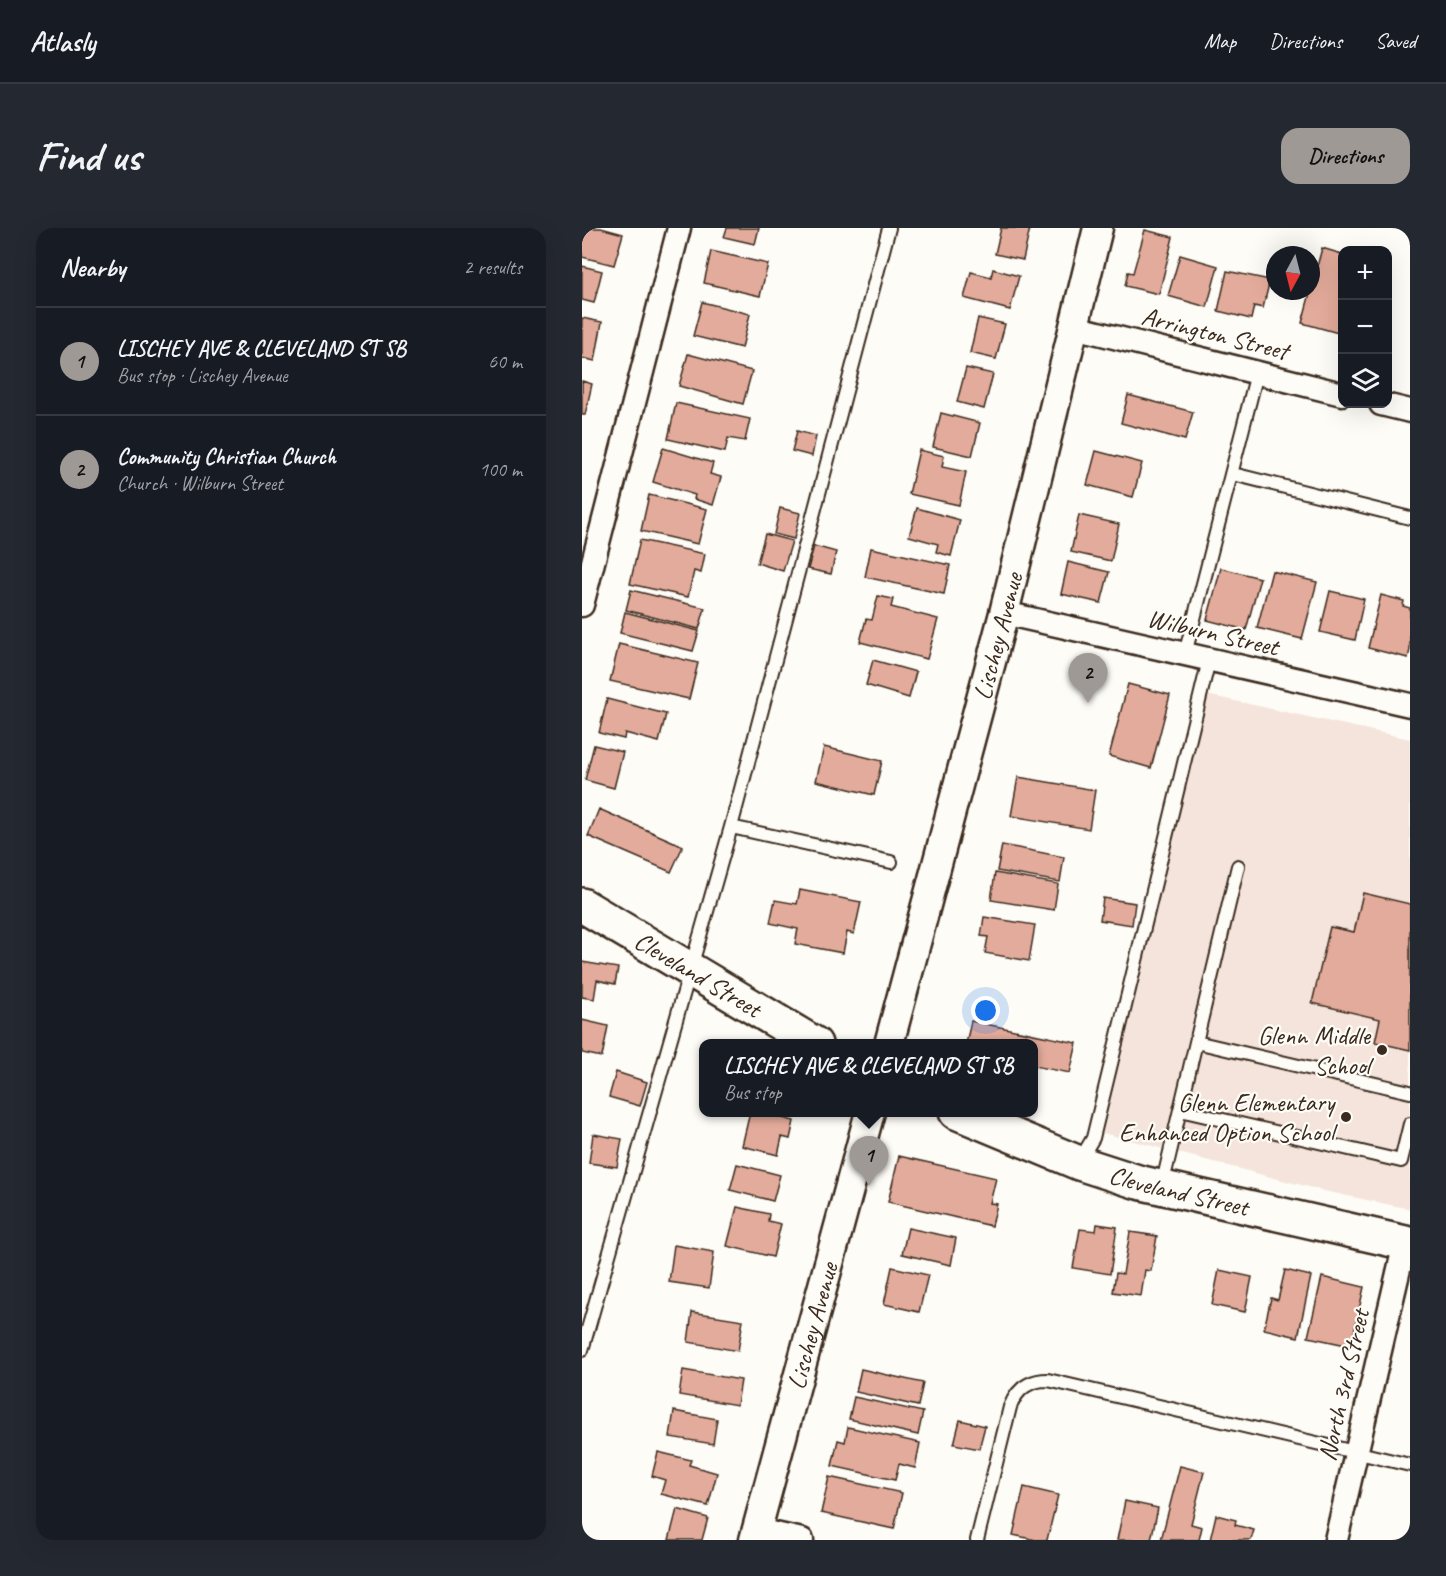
<!DOCTYPE html>
<meta charset="utf-8">
<style>
body{margin:0;font-family:Caveat,sans-serif;background:#242831;color:#f1f3f6}
.controls{position:absolute;right:18px;top:18px;display:grid;overflow:hidden;border-radius:12px;box-shadow:0 6px 24px #0002}
.controls button{width:54px;height:54px;display:grid;place-items:center;padding:0;border:0;border-bottom:2px solid #363941;background:#171b24;color:#f1f3f6;font:30px sans-serif}
.compass{position:absolute;left:684px;top:18px;width:54px;height:54px;border-radius:50%;background:#171b24;box-shadow:0 6px 24px #0002;rotate:187deg}
.you{position:absolute;left:404px;top:783px;width:21px;height:21px;margin:-15px;border:4px solid #fff;border-radius:50%;background:#1a73e8;box-shadow:0 0 0 9px #1a73e833}
.badge{display:grid;place-items:center;width:39px;height:39px;border-radius:50%;background:#9f9995;color:#111;font-size:20px;font-weight:700}
.pin{position:absolute;translate:-50% -50px;filter:drop-shadow(0 2px 3px #0008)}
.pin::after{content:'';position:absolute;top:32px;width:21px;height:18px;background:inherit;clip-path:polygon(0 0,100% 0,50% 100%)}
.popup{position:absolute;left:117px;top:811px;width:339px;height:78px;box-sizing:border-box;display:grid;place-content:center;border-radius:12px;background:#171b24;filter:drop-shadow(0 2px 4px #0005);font-size:20px;white-space:nowrap;color:#9ea1a6}
.popup b{font-size:22px;color:#f1f3f6}
.popup::after{content:'';position:absolute;left:50%;top:100%;margin-left:-12px;border:12px solid transparent;border-top-color:#171b24}
.list{margin:0;padding:0;list-style:none}
h2{display:flex;justify-content:space-between;align-items:center;height:78px;margin:0;padding:0 24px;font-size:26px}
h2 small{font-size:20px;font-weight:400;color:#9ea1a6}
.list li{display:grid;grid-template-columns:39px 1fr auto;gap:18px;align-items:center;box-sizing:border-box;height:108px;padding:0 24px;border-top:2px solid #363941}
.list b{display:block;font-size:22px;white-space:nowrap}
.list p{margin:0;font-size:20px;white-space:nowrap;color:#9ea1a6}
.list em{font-size:20px;font-style:normal;color:#9ea1a6}
.icon{flex:none;width:33px;height:33px;fill:none;stroke:currentColor;stroke-width:2;stroke-linecap:round;stroke-linejoin:round}
.map{position:relative;flex:none;width:828px;height:1312px;overflow:hidden;border-radius:18px}
header{display:flex;align-items:center;gap:36px;box-sizing:border-box;height:84px;padding:0 30px;background:#171b24;border-bottom:2px solid #363941}
header strong{font-size:28px}
nav{display:flex;gap:33px;margin-inline-start:auto;font-size:21px}
.intro{display:flex;align-items:center;justify-content:space-between;box-sizing:border-box;height:144px;padding:0 36px}
h1{margin:0;font-size:42px}
.button{padding:15px 27px;border-radius:18px;background:#9f9995;color:#111;font-size:21px;font-weight:700}
main{display:flex;gap:36px;padding:0 36px}
aside{flex:1;background:#171b24;border-radius:18px;box-shadow:0 6px 24px #0002}
.map>svg:first-child{display:block}
.built{fill:#f5e4db}
.building{fill:#e3ab9b;stroke:#3b2a1e;stroke-width:1.5}
.lines{fill:none;stroke-linecap:round;stroke-linejoin:round}
.service-casing{stroke:#3b2a1e;stroke-width:16}
.minor-casing{stroke:#3b2a1e;stroke-width:27}
.tertiary-casing{stroke:#3b2a1e;stroke-width:33}
.secondary-casing{stroke:#3b2a1e;stroke-width:38}
.service{stroke:#fdfcf7;stroke-width:12}
.minor{stroke:#fdfcf7;stroke-width:22}
.tertiary{stroke:#fdfcf7;stroke-width:28}
.secondary{stroke:#fdfcf7;stroke-width:33}
.poi-dot{fill:#3b2a1e;stroke:#fdfcf7;stroke-width:2}
.labels{text-anchor:middle;stroke-width:4.5;stroke-linejoin:round;paint-order:stroke}
.street-label{font-size:26px;fill:#3b2a1e;stroke:#fdfcf7}
.poi-label{font-size:26px;fill:#3b2a1e;stroke:#fdfcf7;text-anchor:end}
</style>
<header>
<strong>Atlasly</strong>
<nav><a>Map</a><a>Directions</a><a>Saved</a></nav>
</header>
<div class="intro"><h1>Find us</h1><a class="button">Directions</a></div>
<main>
<aside>
<h2>Nearby<small>2 results</small></h2>
<ul class="list">
<li><span class="badge">1</span><div><b>LISCHEY AVE &amp; CLEVELAND ST SB</b><p>Bus stop · Lischey Avenue</p></div><em>60 m</em></li>
<li><span class="badge">2</span><div><b>Community Christian Church</b><p>Church · Wilburn Street</p></div><em>100 m</em></li>
</ul>
</aside>
<div class="map">
<svg width="828" height="1312" viewBox="0 0 828 1312">
<rect width="100%" height="100%" fill="#fdfcf7"/>
<filter id="ink" filterUnits="userSpaceOnUse"><feTurbulence type="fractalNoise" baseFrequency=".0167" numOctaves="2"/><feDisplacementMap in="SourceGraphic" scale="12" xChannelSelector="R" yChannelSelector="G"/><feConvolveMatrix kernelMatrix="1 2 1 2 8 2 1 2 1" color-interpolation-filters="sRGB"/></filter>
<g filter="url(#ink)">
<!-- built -->
<path class="built" d="M 625,467 L 828,511 L 828,981 L 742,963 L 521,905 Z"/>
<!-- building -->
<path class="building" d="M 0,0 L 19,0 L 41,6 L 32,37 L 0,29 Z
M 145,0 L 177,0 L 173,16 L 142,9 Z
M 419,0 L 448,0 L 441,32 L 413,26 Z
M 563,2 L 591,9 L 577,66 L 543,58 L 546,44 L 551,45 Z
M 740,20 L 760,26 L 760,106 L 720,95 Z
M 129,23 L 186,36 L 178,68 L 122,55 Z
M 598,27 L 636,38 L 625,79 L 586,68 Z
M 0,38 L 20,43 L 12,75 L 0,72 Z
M 411,41 L 437,48 L 428,82 L 382,70 L 389,44 L 409,49 Z
M 645,43 L 688,52 L 681,80 L 672,78 L 669,91 L 636,83 Z
M 120,74 L 168,86 L 160,120 L 111,108 Z
M 0,90 L 20,94 L 13,133 L 0,130 Z
M 396,90 L 423,96 L 414,131 L 388,125 Z
M 106,126 L 170,143 L 161,176 L 97,158 Z
M 384,140 L 411,146 L 402,181 L 375,174 Z
M 0,153 L 10,156 L 3,187 L 0,187 Z
M 546,167 L 611,184 L 603,212 L 539,195 Z
M 94,175 L 168,191 L 163,213 L 146,210 L 143,224 L 86,211 Z
M 359,185 L 398,195 L 390,228 L 351,219 Z
M 215,203 L 234,208 L 230,228 L 210,223 Z
M 81,220 L 131,235 L 128,246 L 139,249 L 131,277 L 112,271 L 113,267 L 71,254 Z
M 337,222 L 362,228 L 360,239 L 384,244 L 377,277 L 327,266 Z
M 514,223 L 560,235 L 551,269 L 505,257 Z
M 67,267 L 125,281 L 116,316 L 59,303 Z
M 198,280 L 218,285 L 212,311 L 192,306 Z
M 335,280 L 378,292 L 369,328 L 354,324 L 356,316 L 327,308 Z
M 497,287 L 537,296 L 529,333 L 489,324 Z
M 183,306 L 210,313 L 201,343 L 175,335 Z
M 58,312 L 123,326 L 119,345 L 112,343 L 106,369 L 48,356 Z
M 232,318 L 254,324 L 249,346 L 226,341 Z
M 289,320 L 368,337 L 362,366 L 283,349 Z
M 486,334 L 527,344 L 519,375 L 479,366 Z
M 639,340 L 678,350 L 664,402 L 625,392 Z
M 690,343 L 735,354 L 720,411 L 675,400 Z
M 49,362 L 123,380 L 117,401 L 44,382 Z
M 748,363 L 782,371 L 773,412 L 738,404 Z
M 799,367 L 822,373 L 821,378 L 828,380 L 828,422 L 826,430 L 786,420 Z
M 296,368 L 311,371 L 309,379 L 356,391 L 345,431 L 278,414 L 284,391 L 290,392 Z
M 43,384 L 117,403 L 111,423 L 38,405 Z
M 37,416 L 116,435 L 107,471 L 28,453 Z
M 291,432 L 334,444 L 327,470 L 284,457 Z
M 546,456 L 588,467 L 569,540 L 527,528 Z
M 25,471 L 84,486 L 77,514 L 43,505 L 42,511 L 17,505 Z
M 12,517 L 41,524 L 32,560 L 3,552 Z
M 242,519 L 300,533 L 292,567 L 234,553 Z
M 436,549 L 513,562 L 507,601 L 429,588 Z
M 17,581 L 101,618 L 89,644 L 6,608 Z
M 420,617 L 482,629 L 478,654 L 415,643 Z
M 413,645 L 476,656 L 472,682 L 409,672 Z
M 218,662 L 279,674 L 272,706 L 265,704 L 261,725 L 213,716 L 216,701 L 188,695 L 193,672 L 215,676 Z
M 781,665 L 828,676 L 828,822 L 793,814 L 798,791 L 730,775 L 748,699 L 772,704 Z
M 521,670 L 553,675 L 550,697 L 518,692 Z
M 402,689 L 453,697 L 447,733 L 403,725 L 406,709 L 399,708 Z
M 0,734 L 36,740 L 33,756 L 15,752 L 12,771 L 0,769 Z
M 0,792 L 26,798 L 20,829 L 0,825 Z
M 389,793 L 495,815 L 488,845 L 452,838 L 452,816 L 384,816 Z
M 34,844 L 65,854 L 58,878 L 27,869 Z
M 168,884 L 177,884 L 212,893 L 208,911 L 200,909 L 196,927 L 160,918 Z
M 11,906 L 40,911 L 35,939 L 7,935 Z
M 317,928 L 414,950 L 408,975 L 415,976 L 410,998 L 306,974 Z
M 155,936 L 198,947 L 191,973 L 148,962 Z
M 155,979 L 187,986 L 186,993 L 199,996 L 191,1029 L 145,1018 Z
M 515,996 L 535,999 L 528,1046 L 491,1040 L 498,1001 L 514,1003 Z
M 326,1000 L 374,1010 L 369,1037 L 320,1026 Z
M 548,1004 L 575,1008 L 569,1043 L 563,1042 L 559,1068 L 531,1064 L 534,1045 L 541,1046 Z
M 92,1017 L 132,1024 L 127,1060 L 87,1054 Z
M 310,1039 L 346,1047 L 337,1084 L 302,1076 Z
M 637,1042 L 670,1049 L 663,1084 L 630,1077 Z
M 703,1042 L 729,1048 L 716,1109 L 682,1101 L 689,1070 L 696,1072 Z
M 740,1049 L 782,1059 L 769,1118 L 726,1109 Z
M 110,1084 L 161,1092 L 156,1123 L 106,1114 Z
M 279,1141 L 341,1155 L 336,1178 L 274,1164 Z
M 101,1142 L 159,1152 L 155,1177 L 97,1167 Z
M 272,1169 L 341,1184 L 336,1207 L 267,1191 Z
M 92,1183 L 135,1191 L 131,1216 L 88,1209 Z
M 378,1192 L 403,1198 L 397,1221 L 372,1216 Z
M 266,1199 L 338,1215 L 333,1240 L 317,1236 L 313,1252 L 250,1238 L 256,1212 L 263,1214 Z
M 76,1224 L 109,1232 L 107,1237 L 135,1245 L 126,1278 L 79,1266 L 83,1252 L 70,1248 Z
M 598,1238 L 622,1244 L 609,1296 L 620,1299 L 617,1312 L 579,1312 Z
M 247,1249 L 320,1265 L 312,1301 L 239,1285 Z
M 442,1259 L 476,1267 L 465,1312 L 454,1312 L 431,1307 Z
M 543,1273 L 576,1280 L 569,1312 L 535,1312 Z
M 95,1281 L 126,1290 L 120,1312 L 87,1312 Z
M 634,1287 L 654,1292 L 653,1297 L 672,1302 L 669,1312 L 628,1312 Z"/>
<g class="lines">
<!-- service casing -->
<g class="service-casing">
<path id="service" d="M 651,246 L 828,290
M 603,426 L 675,145
M 149,599 L 309,634
M 614,814 L 656,638
M 598,882 L 819,933 L 828,896
M 498,932 L 511,910 L 627,432
M 580,958 L 614,814 L 828,864
M 0,1122 L 149,599 L 307,0
M 395,1312 L 428,1179 C 435,1161 447,1152 466,1152 L 828,1237"/>
</g>
<!-- minor casing -->
<g class="minor-casing">
<path id="minor" d="M 492,99 L 760,166
M 799,176 L 828,183
M 0,377 L 97,0
M 422,385 L 828,477
M 175,1302 L 220,1312
M 754,1312 L 823,1015"/>
</g>
<!-- tertiary casing -->
<g class="tertiary-casing">
<g id="tertiary">
<path id="s1" d="M 307,816 L 422,385 L 516,0"/>
<path id="s2" d="M 172,1312 L 288,884"/>
</g>
</g>
<!-- secondary casing -->
<g class="secondary-casing">
<g id="secondary">
<path id="s3" d="M 0,677 L 233,816"/>
<path id="s4" d="M 374,884 L 497,935 L 556,954 L 828,1016"/>
</g>
</g>
<!-- service -->
<use href="#service" class="service"/>
<!-- minor -->
<use href="#minor" class="minor"/>
<!-- tertiary -->
<use href="#tertiary" class="tertiary"/>
<!-- secondary -->
<use href="#secondary" class="secondary"/>
</g>
</g>
<!-- markers -->
<g class="poi-dot">
<circle cx="800" cy="822" r="6"/>
<circle cx="764" cy="889" r="6"/>
</g>
<g class="labels">
<!-- street labels -->
<g class="street-label">
<text transform="translate(633 105) rotate(14)" y="9">Arrington Street</text>
<text transform="translate(631 404) rotate(13)" y="9">Wilburn Street</text>
<text dy="9" stroke="none"><textPath href="#s1" startOffset="422">Lischey Avenue</textPath></text>
<text dy="9" stroke="none"><textPath href="#s3" startOffset="135">Cleveland Street</textPath></text>
<text dy="9" stroke="none"><textPath href="#s4" startOffset="237">Cleveland Street</textPath></text>
<text dy="9" stroke="none"><textPath href="#s2" startOffset="222">Lischey Avenue</textPath></text>
<text transform="translate(761 1157) rotate(-77)" y="9">North 3rd Street</text>
</g>
<!-- poi labels -->
<g class="poi-label">
<text x="788" y="816">Glenn Middle<tspan x="788" dy="30">School</tspan></text>
<text x="752" y="883">Glenn Elementary<tspan x="752" dy="30">Enhanced Option School</tspan></text>
</g>
</g>
</svg>
<div class="controls">
<button>+</button>
<button>−</button>
<button><svg class="icon" aria-label="layers" viewBox="0 0 24 24"><path d="M12 4l9 5-9 5-9-5zM3 14l9 5 9-5"/></svg></button>
</div>
<svg class="compass" viewBox="-18 -18 36 36"><path d="M0-13l5 13h-10z" fill="#e53935"/><path d="M0 13l5-13h-10z" fill="#9ea1a6"/></svg>
<div class="you"></div>
<div class="pin badge" style="left:287px;top:958px">1</div>
<div class="popup"><b>LISCHEY AVE &amp; CLEVELAND ST SB</b>Bus stop</div>
<div class="pin badge" style="left:506px;top:475px">2</div>
</div>
</main>
